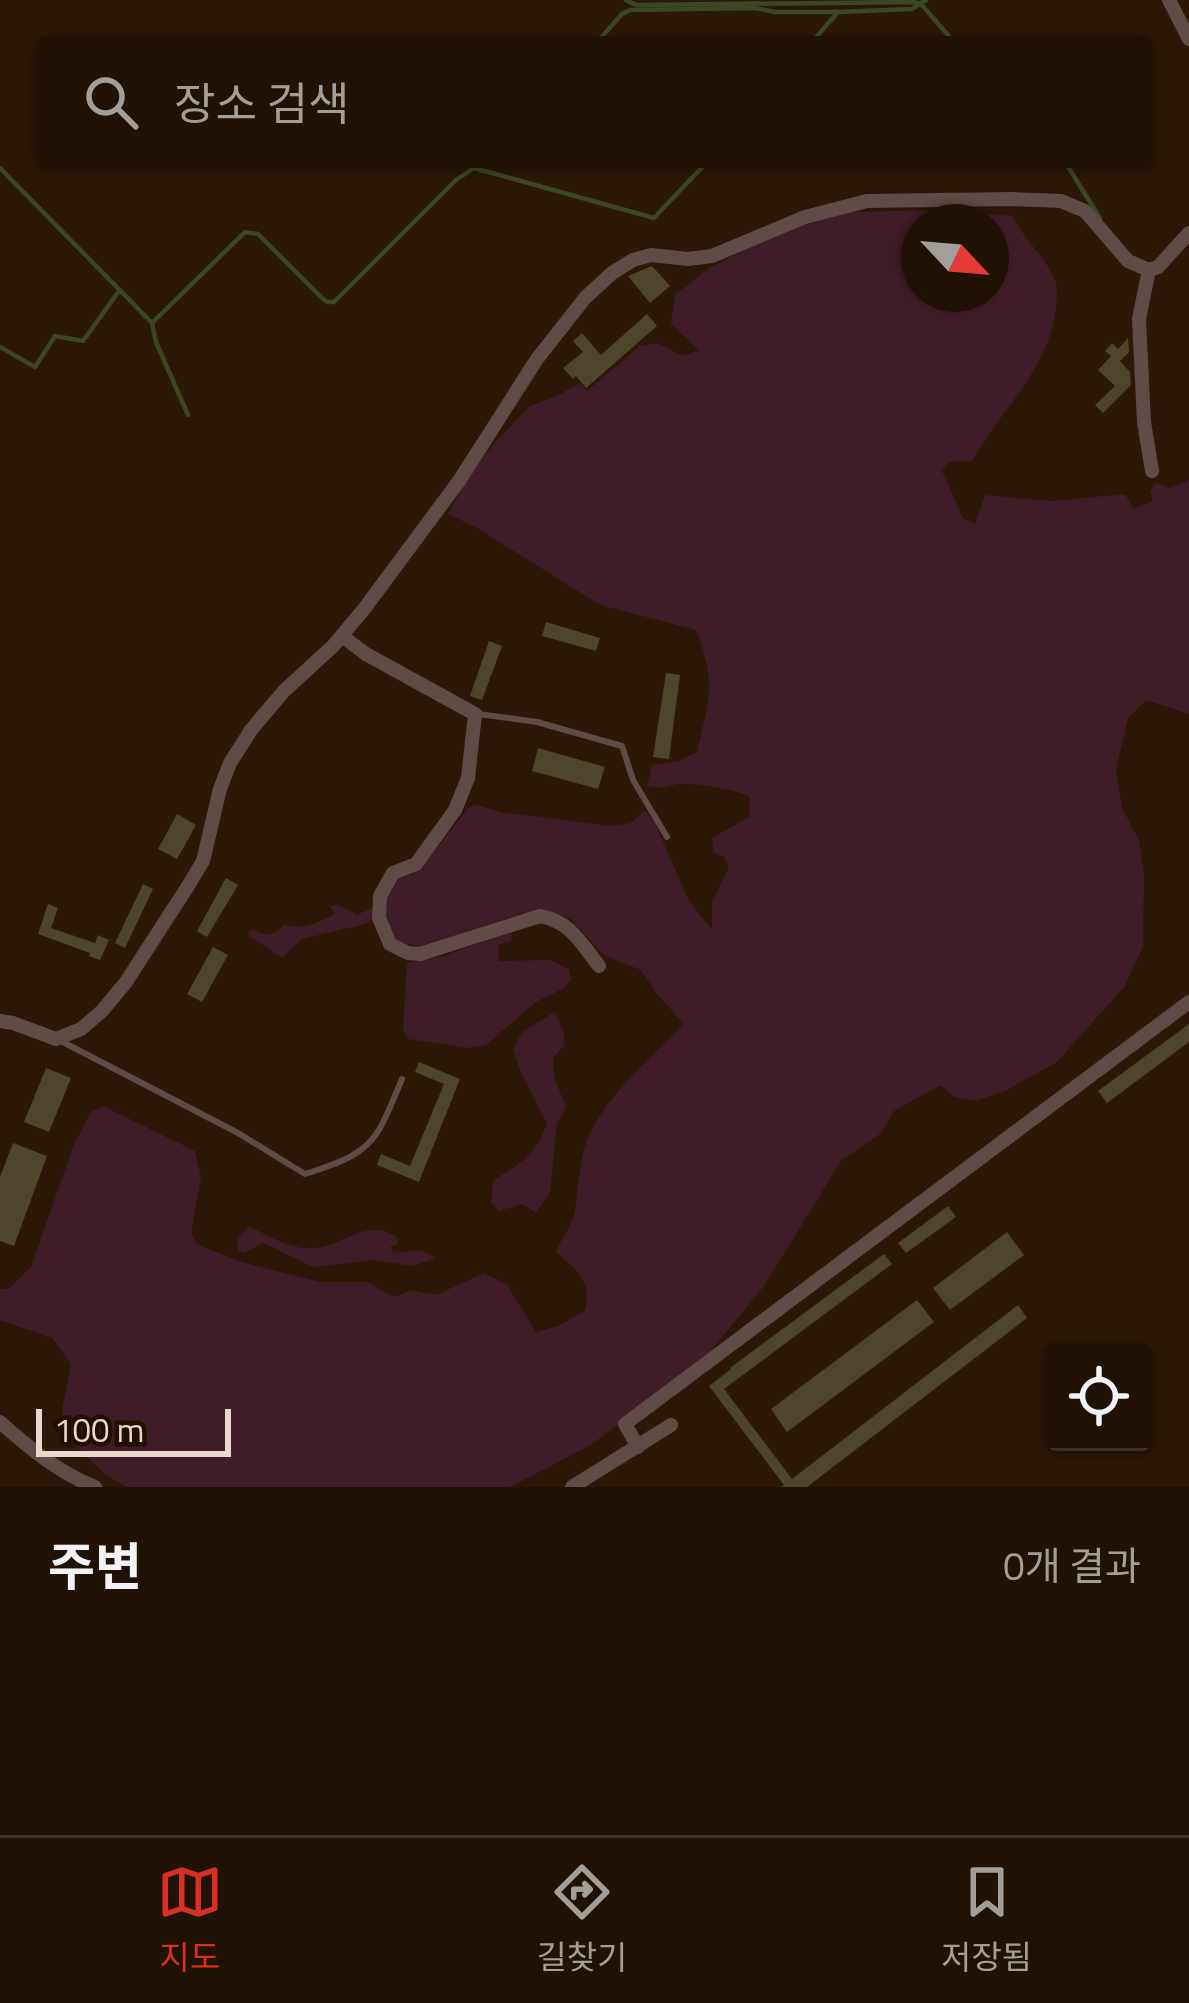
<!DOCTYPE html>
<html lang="ko">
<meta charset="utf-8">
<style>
body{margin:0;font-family:"Titillium Web","Noto Sans KR",sans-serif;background:#2d2013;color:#f1f3f6}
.controls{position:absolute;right:36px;bottom:36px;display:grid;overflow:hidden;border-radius:12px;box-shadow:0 3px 9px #0004}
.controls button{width:108px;height:108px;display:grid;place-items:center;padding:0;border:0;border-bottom:3px solid #3d3226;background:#201204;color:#f1f3f6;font:60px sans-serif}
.compass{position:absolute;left:901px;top:204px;width:108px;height:108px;border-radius:50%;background:#201204;box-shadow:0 3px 9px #0004;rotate:116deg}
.scale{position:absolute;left:36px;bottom:30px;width:195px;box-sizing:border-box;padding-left:12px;border:6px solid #e7d9cd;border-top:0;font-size:33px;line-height:42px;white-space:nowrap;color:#e7d9cd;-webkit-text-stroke:9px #210f00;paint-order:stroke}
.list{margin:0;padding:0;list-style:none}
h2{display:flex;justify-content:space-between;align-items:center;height:156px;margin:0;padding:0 48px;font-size:51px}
h2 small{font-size:39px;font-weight:400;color:#a29e9a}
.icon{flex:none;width:66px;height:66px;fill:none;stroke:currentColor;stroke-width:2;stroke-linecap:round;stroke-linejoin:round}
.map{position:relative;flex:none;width:1189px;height:1487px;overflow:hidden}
.search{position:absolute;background:#201204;box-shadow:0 3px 9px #0004;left:36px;right:36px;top:36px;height:132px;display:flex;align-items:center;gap:30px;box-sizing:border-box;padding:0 42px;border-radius:12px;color:#a29e9a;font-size:45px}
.sheet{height:348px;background:#201204}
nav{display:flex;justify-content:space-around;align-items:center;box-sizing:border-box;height:168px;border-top:3px solid #3d3226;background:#201204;font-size:33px;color:#a29e9a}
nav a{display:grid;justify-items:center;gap:6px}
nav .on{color:#d93025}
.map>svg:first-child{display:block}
.green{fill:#401c28;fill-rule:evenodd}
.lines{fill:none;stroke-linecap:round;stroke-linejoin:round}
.stream{stroke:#3a4721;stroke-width:4.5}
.building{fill:#4e462b}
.lane{stroke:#5f4c48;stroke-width:6}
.street{stroke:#5f4c48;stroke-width:14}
</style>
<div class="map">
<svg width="1189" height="1487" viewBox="0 0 1189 1487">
<rect width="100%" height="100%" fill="#2b1806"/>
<!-- green -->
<path class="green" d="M 941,210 L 1013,216 C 1023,240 1051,261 1057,287 C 1058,290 1056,303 1056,306 C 1050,369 1001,409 972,461 L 950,462 L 942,471 L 963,518 L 975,524 L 985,495 L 1052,501 L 1125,494 L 1133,508 L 1153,502 L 1150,492 L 1155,483 L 1170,488 L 1189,480 L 1189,714 L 1146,700 L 1128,718 L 1116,769 L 1122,808 L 1139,840 L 1144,874 L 1143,947 L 1124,987 L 1057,1062 L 1005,1091 L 975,1101 L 954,1097 L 941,1085 L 895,1110 L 880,1134 L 841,1161 L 764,1286 L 705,1358 L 591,1445 L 510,1487 L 127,1487 L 106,1475 L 65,1436 L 62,1410 L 71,1364 L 52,1338 L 0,1320 L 0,1289 L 9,1289 L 31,1267 L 74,1144 L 91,1112 L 103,1106 L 195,1151 L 201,1177 L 191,1233 L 198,1245 L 245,1263 L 320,1282 L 367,1282 L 394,1297 L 412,1290 L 436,1295 L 484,1273 L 507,1285 L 536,1332 L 558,1326 L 585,1311 C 592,1280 578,1272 556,1252 C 561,1239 573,1224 575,1211 C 579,1184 579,1153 592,1129 C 615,1087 652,1057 684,1024 L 657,994 L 641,970 L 605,956 L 572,920 L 563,916 L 540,911 L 521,914 L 421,948 L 398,941 L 386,924 L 383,909 L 388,889 L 399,878 L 413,874 L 438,847 L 469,807 L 478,805 L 500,812 L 610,826 L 631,823 L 645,810 L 655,823 L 688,899 L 712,930 L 712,902 L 729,867 L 724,857 L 714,853 L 712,838 L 749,817 L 750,797 C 738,790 693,782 678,784 C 664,787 662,789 647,786 L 652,765 L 679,761 L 697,752 C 709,699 717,683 696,630 L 600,605 L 477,528 L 448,514 L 476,464 L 528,407 L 561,394 L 579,383 L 587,391 L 640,346 L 657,343 L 683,356 L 699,350 L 671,324 L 675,295 L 709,268 L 757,244 L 819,219 L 848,212 ZM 919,222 L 991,222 L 991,294 L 919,294 Z
M 339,905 L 357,915 L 372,908 L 373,915 L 369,923 L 302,939 L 282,958 L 248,935 L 251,929 C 266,936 271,937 284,925 C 305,930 316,923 335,914 L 330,906 Z
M 513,930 L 511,941 L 498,945 L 499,961 L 550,960 L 569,969 L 571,980 L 564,988 L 536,1002 L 486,1045 L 467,1048 L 408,1039 L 403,1029 L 407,963 L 445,956 Z
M 555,1012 L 564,1034 L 565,1045 L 553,1058 L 554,1077 L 566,1107 L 557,1124 L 550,1192 L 536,1213 L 522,1204 L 499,1211 L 491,1202 L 493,1181 C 522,1161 533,1159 547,1124 L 520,1070 L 513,1050 L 522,1032 Z
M 249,1226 C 269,1236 290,1250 313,1248 C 345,1247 363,1218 396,1236 L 398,1244 L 390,1247 L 394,1253 L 422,1250 L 436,1258 L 412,1266 L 374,1260 L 313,1267 L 263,1243 L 245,1253 L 238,1250 L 237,1239 Z"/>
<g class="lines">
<!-- stream -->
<path class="stream" d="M 626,0 L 636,5 L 914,2 L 921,4 L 954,42
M 597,42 L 622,14 L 630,10 L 755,8 L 775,12 L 838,12
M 812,42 L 838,12 L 912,9 L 926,0
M 1065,162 L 1100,218
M 0,168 L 152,323 L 245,232 L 258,234 L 322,298 L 327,302 L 334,302 L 456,180 L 474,168 L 654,218 L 707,162
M 152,323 L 156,342 L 188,415
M 0,347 L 35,367 L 55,336 L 83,341 L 119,291"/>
</g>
<!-- building -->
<path class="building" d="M 652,266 L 670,286 L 650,303 L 628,276 Z
M 647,314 L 657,326 L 586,388 L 576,376 L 573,379 L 563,368 L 583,352 L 573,341 L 582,333 L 601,355 Z
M 1128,338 L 1129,352 L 1120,361 L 1130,372 L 1131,385 L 1103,413 L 1095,405 L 1115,386 L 1098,370 L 1111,356 L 1105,351 L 1112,343 L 1118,349 Z
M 546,622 L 600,638 L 596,651 L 542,636 Z
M 489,641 L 502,646 L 482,700 L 470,696 Z
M 666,673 L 680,675 L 669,759 L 653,757 Z
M 538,748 L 605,767 L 598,789 L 532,771 Z
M 177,814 L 196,825 L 177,859 L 158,849 Z
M 226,878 L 238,885 L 207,937 L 197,931 Z
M 143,884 L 153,889 L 125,948 L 115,943 Z
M 48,904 L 58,908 L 51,928 L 95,943 L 98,935 L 109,940 L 100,960 L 89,956 L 90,953 L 38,934 Z
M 213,947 L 228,955 L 202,1002 L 187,994 Z
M 1189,1024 L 1189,1042 L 1107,1103 L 1098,1091 Z
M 419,1062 L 460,1079 L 419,1182 L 377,1165 L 381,1154 L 410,1166 L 444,1084 L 415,1072 Z
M 46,1068 L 71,1078 L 49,1132 L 24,1122 Z
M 13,1143 L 47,1156 L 14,1246 L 0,1241 L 0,1177 Z
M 948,1206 L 956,1217 L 906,1253 L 898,1243 Z
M 1007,1232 L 1024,1255 L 950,1310 L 933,1288 Z
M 884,1254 L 892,1264 L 724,1389 L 792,1479 L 1018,1305 L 1027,1318 L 807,1487 L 781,1487 L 784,1485 L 709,1386 L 731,1369 L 730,1368 Z
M 917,1300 L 934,1322 L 787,1432 L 771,1409 Z"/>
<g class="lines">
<!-- lane -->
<path class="lane" d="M 478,714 L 537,722 L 622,746 L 633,780 L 667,837
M 59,1040 L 238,1133 L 305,1174 C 375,1152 375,1143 402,1079"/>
<!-- street -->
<path class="street" d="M 1169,0 L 1189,39
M 1149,270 L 1139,319 L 1144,422 L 1152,471
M 342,636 L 366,654 L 475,714 L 468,778 L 455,810 L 416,864 L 393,873 L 380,896 L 379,918 L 390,944 L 408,953 L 420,954 L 540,916 C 570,921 581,943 599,966
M 0,1021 L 13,1023 L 56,1039 L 81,1029 L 102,1011 L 126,982 L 188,886 L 203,861 L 220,789 L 230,763 L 251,730 L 284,691 L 333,646 L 364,609 L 459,481 L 537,359 L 585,298 L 612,273 L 633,260 L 651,255 L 688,259 L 712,256 L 805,217 L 867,201 L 1012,199 L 1061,201 L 1085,211 L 1128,261 L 1149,270 L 1158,267 L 1189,233
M 0,1422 C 29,1448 58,1472 95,1487
M 638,1447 L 625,1424 L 1189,1002
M 572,1487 L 671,1425"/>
</g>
</svg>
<div class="controls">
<button><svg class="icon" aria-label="locate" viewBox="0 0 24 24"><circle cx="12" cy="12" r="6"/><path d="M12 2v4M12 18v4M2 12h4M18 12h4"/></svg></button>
</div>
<svg class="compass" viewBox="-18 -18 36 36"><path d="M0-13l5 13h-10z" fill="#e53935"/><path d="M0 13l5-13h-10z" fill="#a29e9a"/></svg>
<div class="scale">100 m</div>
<div class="search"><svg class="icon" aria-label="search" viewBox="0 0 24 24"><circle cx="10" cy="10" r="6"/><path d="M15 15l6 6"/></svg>장소 검색</div>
</div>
<section class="sheet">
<h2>주변<small>0개 결과</small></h2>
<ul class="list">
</ul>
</section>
<nav>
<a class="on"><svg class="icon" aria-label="map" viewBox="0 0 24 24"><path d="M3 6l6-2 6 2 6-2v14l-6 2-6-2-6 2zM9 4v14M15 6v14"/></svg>지도</a>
<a><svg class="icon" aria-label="directions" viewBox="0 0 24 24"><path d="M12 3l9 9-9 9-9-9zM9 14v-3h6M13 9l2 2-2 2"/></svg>길찾기</a>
<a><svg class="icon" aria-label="saved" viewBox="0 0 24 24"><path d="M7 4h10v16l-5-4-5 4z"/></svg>저장됨</a>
</nav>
